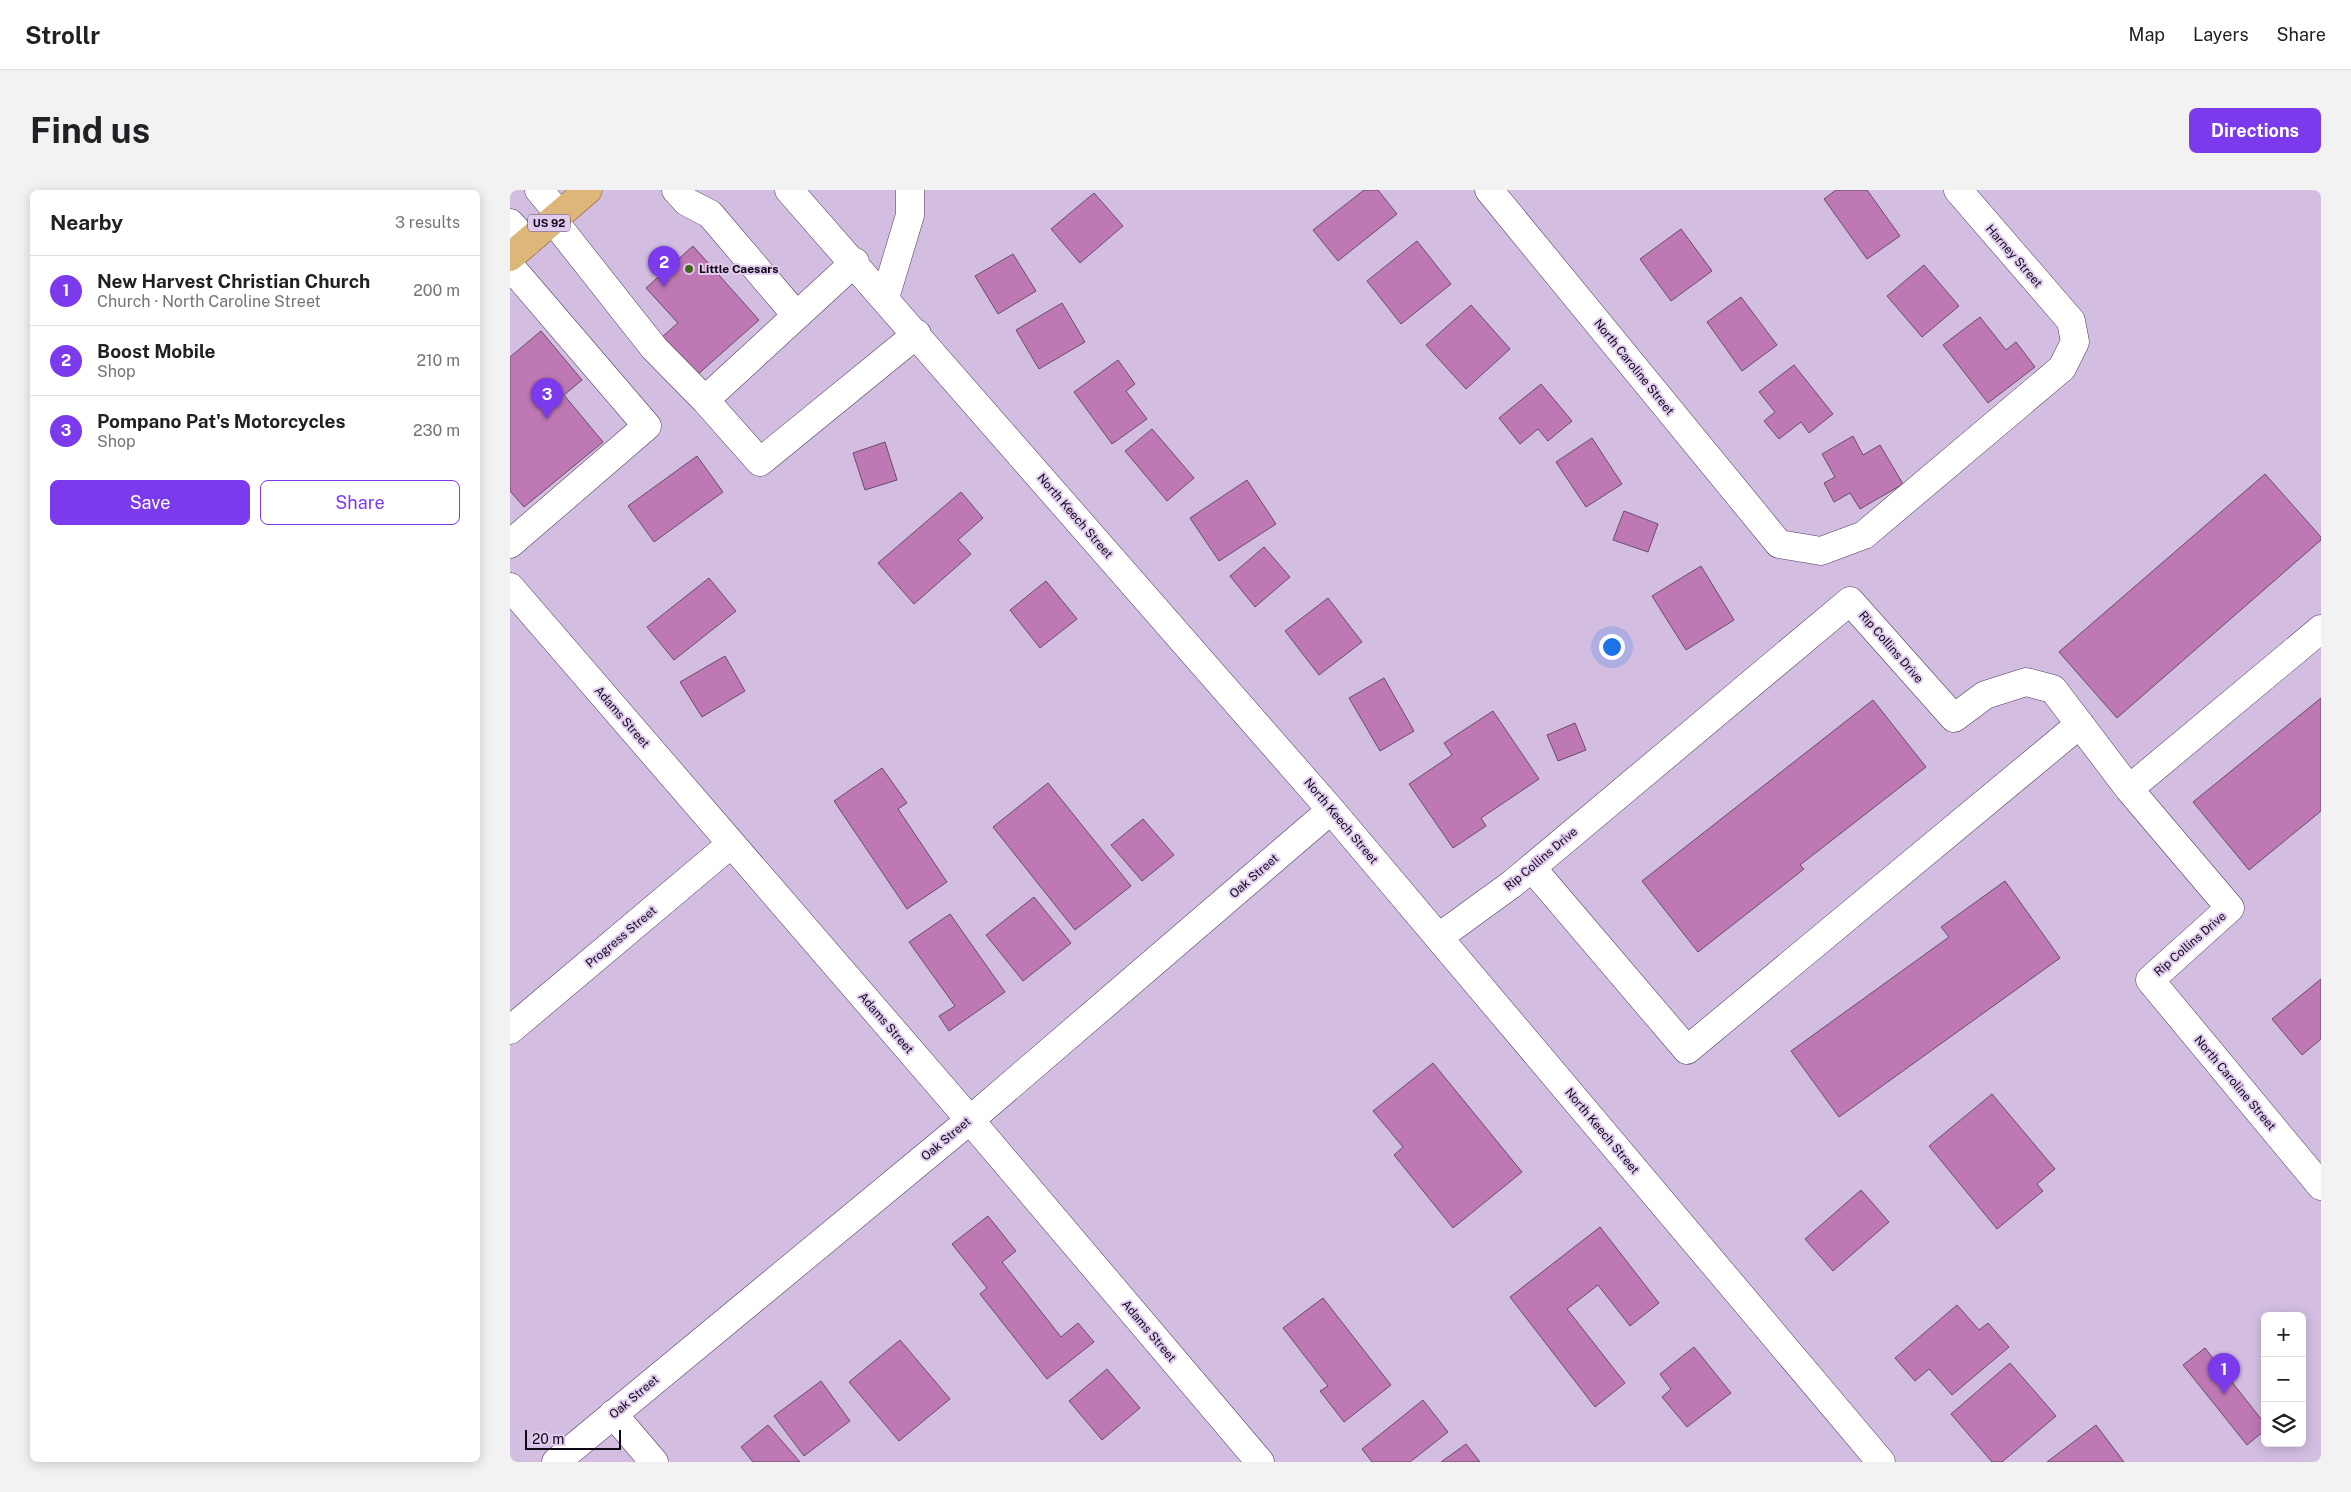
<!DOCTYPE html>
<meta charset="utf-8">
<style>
body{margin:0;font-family:"Public Sans",sans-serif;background:#f2f2f2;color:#202124}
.controls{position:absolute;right:15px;bottom:15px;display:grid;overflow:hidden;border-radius:8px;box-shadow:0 2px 12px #0003}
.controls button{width:45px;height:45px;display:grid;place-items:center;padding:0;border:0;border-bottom:1px solid #e0e0e0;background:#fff;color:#202124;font:25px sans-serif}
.scale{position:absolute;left:15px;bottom:12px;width:96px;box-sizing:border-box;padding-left:5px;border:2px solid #0f0814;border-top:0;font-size:14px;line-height:18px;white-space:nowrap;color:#0f0814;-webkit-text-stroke:4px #e0cbef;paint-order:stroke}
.you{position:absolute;left:1101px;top:456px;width:18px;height:18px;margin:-12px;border:4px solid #fff;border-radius:50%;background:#1a73e8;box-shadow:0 0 0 8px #1a73e833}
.badge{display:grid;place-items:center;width:32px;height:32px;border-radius:50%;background:#7c3aed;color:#fff;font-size:16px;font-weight:700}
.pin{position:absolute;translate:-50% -41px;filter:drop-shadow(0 1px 2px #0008)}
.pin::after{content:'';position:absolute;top:26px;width:18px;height:15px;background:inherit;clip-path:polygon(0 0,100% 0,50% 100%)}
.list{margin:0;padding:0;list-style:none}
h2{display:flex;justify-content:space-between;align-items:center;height:65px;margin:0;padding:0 20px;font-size:21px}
h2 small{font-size:16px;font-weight:400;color:#757577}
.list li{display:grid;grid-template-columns:32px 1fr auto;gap:15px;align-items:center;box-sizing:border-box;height:70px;padding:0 20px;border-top:1px solid #e0e0e0}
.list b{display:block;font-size:19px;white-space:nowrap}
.list p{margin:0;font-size:16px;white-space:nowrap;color:#757577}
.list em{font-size:16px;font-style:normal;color:#757577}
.actions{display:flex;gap:10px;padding:15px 20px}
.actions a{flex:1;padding:11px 0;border:1px solid #7c3aed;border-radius:8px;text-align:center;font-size:18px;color:#7c3aed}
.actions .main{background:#7c3aed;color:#fff}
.icon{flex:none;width:28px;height:28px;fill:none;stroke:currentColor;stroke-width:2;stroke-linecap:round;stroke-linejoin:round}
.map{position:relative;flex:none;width:1811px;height:1272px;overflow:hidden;border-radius:8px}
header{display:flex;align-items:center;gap:30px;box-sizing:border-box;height:70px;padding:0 25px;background:#fff;border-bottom:1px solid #e0e0e0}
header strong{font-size:24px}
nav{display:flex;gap:28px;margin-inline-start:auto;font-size:18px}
.intro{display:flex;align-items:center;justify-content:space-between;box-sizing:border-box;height:120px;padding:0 30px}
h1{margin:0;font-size:35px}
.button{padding:12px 22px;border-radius:8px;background:#7c3aed;color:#fff;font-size:18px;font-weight:700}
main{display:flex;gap:30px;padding:0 30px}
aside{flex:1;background:#fff;border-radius:8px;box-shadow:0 2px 12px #0003}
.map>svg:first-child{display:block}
.building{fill:#be78b4;stroke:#694c64}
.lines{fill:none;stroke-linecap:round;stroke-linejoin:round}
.minor-casing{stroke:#4e3c5a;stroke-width:29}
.major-casing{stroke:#87591b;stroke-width:29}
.minor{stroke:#fff;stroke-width:28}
.major{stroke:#ddb679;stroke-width:28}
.poi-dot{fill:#43661e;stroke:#e0cbef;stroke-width:2}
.labels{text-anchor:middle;stroke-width:4;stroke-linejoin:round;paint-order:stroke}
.shield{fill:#e0cbef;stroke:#4e4256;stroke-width:1}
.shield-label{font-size:11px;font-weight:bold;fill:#0f0814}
.street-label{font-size:12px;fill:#0f0814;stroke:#e0cbef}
.poi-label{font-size:12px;font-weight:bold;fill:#0f0814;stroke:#e0cbef;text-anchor:start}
</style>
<header>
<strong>Strollr</strong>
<nav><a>Map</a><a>Layers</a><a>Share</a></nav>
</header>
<div class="intro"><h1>Find us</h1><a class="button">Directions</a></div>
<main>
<aside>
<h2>Nearby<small>3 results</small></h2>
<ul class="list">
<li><span class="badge">1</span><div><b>New Harvest Christian Church</b><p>Church · North Caroline Street</p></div><em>200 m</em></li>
<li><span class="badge">2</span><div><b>Boost Mobile</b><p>Shop</p></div><em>210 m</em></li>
<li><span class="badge">3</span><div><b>Pompano Pat's Motorcycles</b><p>Shop</p></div><em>230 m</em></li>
</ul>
<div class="actions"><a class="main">Save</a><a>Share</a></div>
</aside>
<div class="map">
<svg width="1811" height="1272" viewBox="0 0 1811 1272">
<rect width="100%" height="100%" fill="#d3bee1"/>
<!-- building -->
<path class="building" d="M 854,0 L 868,0 L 887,24 L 828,71 L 803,40 Z
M 1326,0 L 1357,0 L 1390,46 L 1357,69 L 1314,9 Z
M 584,3 L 613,36 L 570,73 L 541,39 Z
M 1171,39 L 1202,81 L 1161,111 L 1130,69 Z
M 907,51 L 941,94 L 891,134 L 857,91 Z
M 183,56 L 249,130 L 186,186 L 152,147 L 168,133 L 136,98 Z
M 503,64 L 526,101 L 488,124 L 465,86 Z
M 1414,75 L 1449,116 L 1412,147 L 1377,106 Z
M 1231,107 L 1267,155 L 1232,181 L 1197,132 Z
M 552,113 L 575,152 L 529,179 L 506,140 Z
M 961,115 L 1000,159 L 956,199 L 916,155 Z
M 1470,127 L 1496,160 L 1506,152 L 1525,177 L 1478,213 L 1433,155 Z
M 31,141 L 72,190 L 54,205 L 93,252 L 14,317 L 0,301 L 0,167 Z
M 608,170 L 625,194 L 616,201 L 637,229 L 602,254 L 564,202 Z
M 1284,175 L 1323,224 L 1299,243 L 1291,232 L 1269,249 L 1254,231 L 1265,222 L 1249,202 Z
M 1031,194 L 1062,231 L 1038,251 L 1028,239 L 1010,254 L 989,228 Z
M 642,239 L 684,288 L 657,311 L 615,261 Z
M 1343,246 L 1353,265 L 1370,255 L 1393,294 L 1350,319 L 1340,303 L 1324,312 L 1314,293 L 1325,287 L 1312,264 Z
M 1082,248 L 1112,294 L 1076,317 L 1046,272 Z
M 375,252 L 387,290 L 355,300 L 343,263 Z
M 187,266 L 213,302 L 144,352 L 118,316 Z
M 1755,284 L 1811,347 L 1811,350 L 1607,528 L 1549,462 Z
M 737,290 L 766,334 L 709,371 L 680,328 Z
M 451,302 L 473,328 L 448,350 L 461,364 L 404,414 L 368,373 Z
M 1114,321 L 1148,334 L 1138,362 L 1103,350 Z
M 754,357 L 780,387 L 745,417 L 720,386 Z
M 1191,376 L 1224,430 L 1176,460 L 1142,406 Z
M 199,388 L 226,421 L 164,470 L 137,437 Z
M 536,391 L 567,429 L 530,458 L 500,420 Z
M 818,408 L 852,452 L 809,485 L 775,441 Z
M 215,466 L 235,501 L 192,527 L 170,492 Z
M 874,488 L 904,541 L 870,561 L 839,508 Z
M 1811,508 L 1811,621 L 1739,680 L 1683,612 Z
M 1363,510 L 1416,577 L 1290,675 L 1294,679 L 1188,762 L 1132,691 Z
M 983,521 L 1029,589 L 971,628 L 976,636 L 943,658 L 899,594 L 942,565 L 934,553 Z
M 1065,533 L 1076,560 L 1048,571 L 1037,545 Z
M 372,578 L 397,613 L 388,619 L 437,692 L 397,719 L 324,611 Z
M 538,593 L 621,696 L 565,740 L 483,637 Z
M 633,629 L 664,665 L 632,691 L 601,655 Z
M 1495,691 L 1550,768 L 1329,927 L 1281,861 L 1439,747 L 1431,737 Z
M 524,707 L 561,753 L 513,791 L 476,745 Z
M 440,724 L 495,802 L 439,841 L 429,826 L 445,816 L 399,752 Z
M 1811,789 L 1811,849 L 1792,865 L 1762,829 Z
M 923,873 L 1012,982 L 943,1038 L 884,965 L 893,957 L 863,921 Z
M 1482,904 L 1545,979 L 1527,994 L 1533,1001 L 1487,1039 L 1419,956 Z
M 1351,1000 L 1379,1032 L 1323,1081 L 1295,1049 Z
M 478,1026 L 506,1061 L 492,1072 L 551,1147 L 568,1133 L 584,1152 L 537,1189 L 470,1104 L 477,1098 L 442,1054 Z
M 1090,1037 L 1149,1113 L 1120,1136 L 1088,1095 L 1057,1119 L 1115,1193 L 1085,1217 L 1000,1107 Z
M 813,1108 L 881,1195 L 834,1232 L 810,1201 L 818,1196 L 773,1138 Z
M 1447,1115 L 1469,1140 L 1478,1133 L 1499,1157 L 1442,1205 L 1419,1179 L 1405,1191 L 1385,1168 Z
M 390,1150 L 440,1209 L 389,1251 L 339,1192 Z
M 1184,1157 L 1221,1203 L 1177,1237 L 1152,1207 L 1161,1199 L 1150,1184 Z
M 1695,1158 L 1755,1234 L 1755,1240 L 1737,1255 L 1673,1175 Z
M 1500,1173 L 1546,1226 L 1492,1272 L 1482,1272 L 1441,1224 Z
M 597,1179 L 630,1218 L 592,1250 L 559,1211 Z
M 311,1191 L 340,1231 L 294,1266 L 264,1226 Z
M 913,1210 L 938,1242 L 900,1272 L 862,1272 L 852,1259 Z
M 258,1235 L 290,1272 L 243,1272 L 231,1257 Z
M 1586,1235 L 1614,1272 L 1537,1272 Z
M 956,1254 L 970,1272 L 931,1272 Z"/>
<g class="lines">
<!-- minor casing -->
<g class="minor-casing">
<path id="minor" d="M 29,0 L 50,25
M 166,0 L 177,12 L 200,24 L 286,125
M 279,0 L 821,620 L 1371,1272
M 979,0 L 1269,354 L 1311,361 L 1354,345 L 1552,178 L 1565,152 L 1561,131 L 1448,0
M 43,30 L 144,158 L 195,210
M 0,33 L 17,52
M 345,72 L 195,210 L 250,272 L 407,144
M 0,76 L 137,236 L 0,354
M 375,108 L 400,25 L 400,0
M 0,397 L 460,930 L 750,1272
M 1619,599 L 1811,439
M 1022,678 L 1177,860 L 1570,534
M 929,747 L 1002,694 L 1340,411 L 1444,528 L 1475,505 L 1516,492 L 1543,499 L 1619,599 L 1720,718 L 1640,790 L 1811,996
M 0,840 L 221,654
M 103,1224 L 144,1272
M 46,1272 L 460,930 L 821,620"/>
</g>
<!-- major casing -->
<g class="major-casing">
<path id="major" d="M 0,67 L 78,0"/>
</g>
<!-- minor -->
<use href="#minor" class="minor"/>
<!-- major -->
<use href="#major" class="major"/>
</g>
<!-- markers -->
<circle class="poi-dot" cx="179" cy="79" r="5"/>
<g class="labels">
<!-- shield labels -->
<rect class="shield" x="18" y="24.5" width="42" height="17" rx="4"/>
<g class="shield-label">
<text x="39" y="37">US 92</text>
</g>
<!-- street labels -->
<g class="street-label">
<text transform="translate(1504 66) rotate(49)" y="4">Harney Street</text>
<text transform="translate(1124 177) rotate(51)" y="4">North Caroline Street</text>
<text transform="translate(565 326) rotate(49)" y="4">North Keech Street</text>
<text transform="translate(1381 457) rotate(49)" y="4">Rip Collins Drive</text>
<text transform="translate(112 527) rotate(49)" y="4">Adams Street</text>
<text transform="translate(831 631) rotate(50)" y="4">North Keech Street</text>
<text transform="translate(1031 669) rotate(-40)" y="4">Rip Collins Drive</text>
<text transform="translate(744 686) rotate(-41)" y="4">Oak Street</text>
<text transform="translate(111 747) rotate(-40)" y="4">Progress Street</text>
<text transform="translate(1680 754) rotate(-41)" y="4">Rip Collins Drive</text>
<text transform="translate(376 833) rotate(49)" y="4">Adams Street</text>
<text transform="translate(1725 893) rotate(50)" y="4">North Caroline Street</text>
<text transform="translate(1092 941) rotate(50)" y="4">North Keech Street</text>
<text transform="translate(436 949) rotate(-40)" y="4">Oak Street</text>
<text transform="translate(639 1141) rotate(50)" y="4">Adams Street</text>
<text transform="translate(124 1207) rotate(-40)" y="4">Oak Street</text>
</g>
<!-- poi labels -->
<g class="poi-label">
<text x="189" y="83">Little Caesars</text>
</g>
</g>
</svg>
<div class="controls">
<button>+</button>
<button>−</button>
<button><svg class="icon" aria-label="layers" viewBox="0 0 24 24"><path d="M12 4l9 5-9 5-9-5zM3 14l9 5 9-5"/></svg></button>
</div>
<div class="scale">20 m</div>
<div class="you"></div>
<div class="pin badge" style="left:1714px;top:1204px">1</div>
<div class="pin badge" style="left:154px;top:97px">2</div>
<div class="pin badge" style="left:37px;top:229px">3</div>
</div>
</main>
